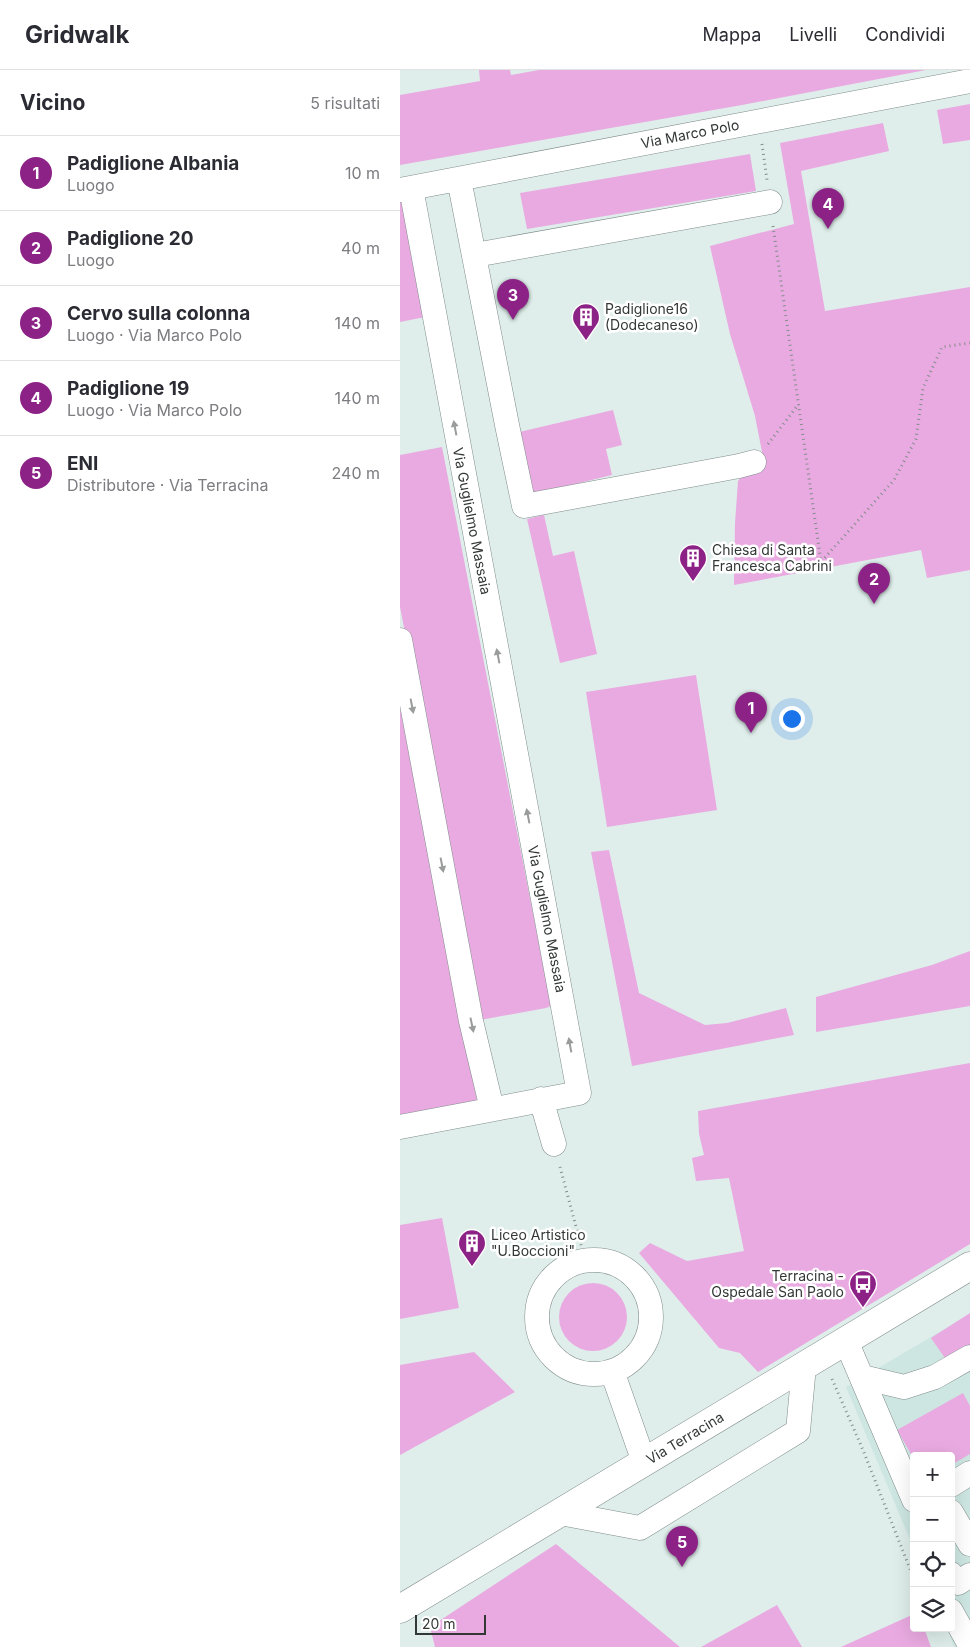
<!DOCTYPE html>
<html lang="it">
<meta charset="utf-8">
<style>
body{margin:0;font-family:Inter,sans-serif;background:#f7f7f7;color:#2b2b33}
.controls{position:absolute;right:15px;bottom:15px;display:grid;overflow:hidden;border-radius:5px;box-shadow:0 5px 20px #0002}
.controls button{width:45px;height:45px;display:grid;place-items:center;padding:0;border:0;border-bottom:1px solid #e1e1e2;background:#fff;color:#2b2b33;font:25px sans-serif}
.scale{position:absolute;left:15px;bottom:12px;width:71px;box-sizing:border-box;padding-left:5px;border:2px solid #333837;border-top:0;font-size:14px;line-height:18px;white-space:nowrap;color:#333837;-webkit-text-stroke:4px #fff;paint-order:stroke}
.you{position:absolute;left:391px;top:648px;width:18px;height:18px;margin:-12px;border:4px solid #fff;border-radius:50%;background:#1a73e8;box-shadow:0 0 0 8px #1a73e833}
.badge{display:grid;place-items:center;width:32px;height:32px;border-radius:50%;background:#8c2286;color:#fff;font-size:16px;font-weight:700}
.pin{position:absolute;translate:-50% -41px;filter:drop-shadow(0 1px 2px #0008)}
.pin::after{content:'';position:absolute;top:26px;width:18px;height:15px;background:inherit;clip-path:polygon(0 0,100% 0,50% 100%)}
.list{margin:0;padding:0;list-style:none}
h2{display:flex;justify-content:space-between;align-items:center;height:65px;margin:0;padding:0 20px;font-size:21px}
h2 small{font-size:16px;font-weight:400;color:#7c7c81}
.list li{display:grid;grid-template-columns:32px 1fr auto;gap:15px;align-items:center;box-sizing:border-box;height:75px;padding:0 20px;border-top:1px solid #e1e1e2}
.list b{display:block;font-size:19px;white-space:nowrap}
.list p{margin:0;font-size:16px;white-space:nowrap;color:#7c7c81}
.list em{font-size:16px;font-style:normal;color:#7c7c81}
.icon{flex:none;width:28px;height:28px;fill:none;stroke:currentColor;stroke-width:2;stroke-linecap:round;stroke-linejoin:round}
.map{position:relative;flex:none;width:570px;height:1577px;overflow:hidden}
header{display:flex;align-items:center;gap:30px;box-sizing:border-box;height:70px;padding:0 25px;background:#fff;border-bottom:1px solid #e1e1e2}
header strong{font-size:24px}
nav{display:flex;gap:28px;margin-inline-start:auto;font-size:18px}
main{display:flex}
aside{flex:1;background:#fff}
.map>svg:first-child{display:block}
.built{fill:#cde6e1}
.green{fill:#e9aae1}
.lines{fill:none;stroke-linecap:round;stroke-linejoin:round}
.minor-casing{stroke:#808d8b;stroke-width:25}
.major-casing{stroke:#808d8b;stroke-width:29}
.path{stroke:#838d8b;stroke-width:3;stroke-dasharray:1 4;stroke-linecap:butt}
.minor{stroke:#fff;stroke-width:24}
.major{stroke:#fff;stroke-width:28}
.oneway{fill:#999c9b}
.labels{text-anchor:middle;stroke-width:5;stroke-linejoin:round;paint-order:stroke}
.street-label{font-size:14px;fill:#333837;stroke:#fff}
.poi-label{font-size:14px;fill:#333837;stroke:#fff;text-anchor:start}
</style>
<header>
<strong>Gridwalk</strong>
<nav><a>Mappa</a><a>Livelli</a><a>Condividi</a></nav>
</header>
<main>
<aside>
<h2>Vicino<small>5 risultati</small></h2>
<ul class="list">
<li><span class="badge">1</span><div><b>Padiglione Albania</b><p>Luogo</p></div><em>10 m</em></li>
<li><span class="badge">2</span><div><b>Padiglione 20</b><p>Luogo</p></div><em>40 m</em></li>
<li><span class="badge">3</span><div><b>Cervo sulla colonna</b><p>Luogo · Via Marco Polo</p></div><em>140 m</em></li>
<li><span class="badge">4</span><div><b>Padiglione 19</b><p>Luogo · Via Marco Polo</p></div><em>140 m</em></li>
<li><span class="badge">5</span><div><b>ENI</b><p>Distributore · Via Terracina</p></div><em>240 m</em></li>
</ul>
</aside>
<div class="map">
<svg width="570" height="1577" viewBox="0 0 570 1577">
<rect width="100%" height="100%" fill="#dfeeeb"/>
<!-- built -->
<path class="built" d="M 570,1244 L 570,1577 L 554,1577 L 547,1558 L 551,1558 L 551,1386 L 514,1386 L 514,1479 L 446,1317 Z"/>
<!-- green -->
<path class="green" d="M 79,0 L 110,0 L 111,5 L 139,0 L 526,0 L 342,35 L 0,95 L 0,25 L 80,11 Z
M 570,34 L 570,70 L 543,74 L 537,40 Z
M 483,53 L 489,81 L 401,101 L 425,241 L 570,217 L 570,500 L 527,508 L 521,480 L 334,515 L 335,453 L 338,411 L 362,382 L 355,346 L 330,264 L 310,176 L 394,154 L 380,73 Z
M 350,84 L 356,121 L 127,159 L 120,123 Z
M 4,130 L 25,247 L 0,252 L 0,131 Z
M 213,340 L 222,375 L 206,379 L 212,405 L 130,425 L 115,363 Z
M 42,377 L 151,936 L 146,938 L 80,950 L 0,537 L 0,385 Z
M 144,445 L 153,486 L 174,481 L 197,584 L 160,593 L 127,449 Z
M 296,605 L 317,740 L 207,757 L 186,622 Z
M 0,638 L 77,1031 L 0,1045 Z
M 209,780 L 239,923 L 305,955 L 327,953 L 386,938 L 394,965 L 232,996 L 191,782 Z
M 570,881 L 570,936 L 416,962 L 416,927 L 532,895 Z
M 570,993 L 570,1174 L 358,1302 L 340,1283 L 319,1278 L 239,1183 L 250,1173 L 287,1191 L 344,1181 L 329,1108 L 296,1111 L 292,1088 L 304,1085 L 299,1064 L 298,1041 Z
M 42,1148 L 59,1238 L 0,1249 L 0,1155 Z
M159 1247a34 34 0 1 1 68 0a34 34 0 1 1-68 0Z
M 570,1243 L 570,1276 L 547,1291 L 531,1268 Z
M 74,1282 L 115,1322 L 0,1385 L 0,1295 Z
M 563,1323 L 570,1336 L 570,1384 L 551,1395 L 551,1386 L 514,1386 L 514,1389 L 497,1360 Z
M 156,1474 L 280,1577 L 35,1577 L 30,1557 Z
M 377,1535 L 402,1577 L 301,1577 Z
M 514,1544 L 514,1558 L 524,1558 L 531,1577 L 441,1577 Z"/>
<g class="lines">
<!-- minor casing -->
<g class="minor-casing">
<path id="minor" d="M 59,109 L 107,355 L 124,436 L 339,396 L 354,392
M 0,120 L 570,11
M 75,185 L 370,132
M 0,570 L 71,951 L 92,1039
M 141,1029 L 154,1074
M 0,1057 L 179,1023 L 11,118
M137 1247a57 57 0 1 1 114 0a57 57 0 1 1-114 0Z
M 446,1271 L 514,1430
M 212,1301 L 244,1392
M 462,1307 L 504,1317 L 535,1307 L 570,1287
M 551,1415 L 570,1403
M 551,1442 L 570,1474
M 160,1443 L 240,1458 L 398,1361 L 404,1296
M 551,1504 L 558,1513 L 570,1505
M 551,1541 L 570,1575"/>
</g>
<!-- major casing -->
<g class="major-casing">
<path id="major" d="M 0,1539 L 570,1196"/>
</g>
<!-- path -->
<path class="path" d="M 362,74 L 367,110
M 373,156 L 421,492 L 494,410 L 516,369 L 523,318 L 542,277 L 570,273
M 368,374 L 398,335
M 160,1097 L 185,1190
M 432,1309 L 463,1380 L 514,1509"/>
<!-- minor -->
<use href="#minor" class="minor"/>
<!-- major -->
<use href="#major" class="major"/>
</g>
<!-- one-way arrows -->
<defs><path id="oneway-solid" d="M-6-.8H1V-3.2L6.5 0L1 3.2V.8H-6Z" transform="scale(1.25)"/></defs>
<g class="oneway">
<use href="#oneway-solid" transform="translate(55 358) rotate(-101)"/>
<use href="#oneway-solid" transform="translate(98 586) rotate(-101)"/>
<use href="#oneway-solid" transform="translate(12 636) rotate(79)"/>
<use href="#oneway-solid" transform="translate(128 746) rotate(-101)"/>
<use href="#oneway-solid" transform="translate(42 795) rotate(79)"/>
<use href="#oneway-solid" transform="translate(72 955) rotate(78)"/>
<use href="#oneway-solid" transform="translate(170 975) rotate(-100)"/>
</g>
<!-- icons -->
<defs>
<g id="building-pin" transform="scale(1.4375)"><path d="M0 17L-7.5 6A9.5 9.5 0 1 1 7.5 6Z" fill="#8c2286" stroke="#fff"/><path d="M-4-6H4V6H1V3H-1V6H-4ZM-2.5-4.3h1.7v1.8h-1.7ZM.8-4.3h1.7v1.8H.8ZM-2.5-1h1.7V.8h-1.7ZM.8-1h1.7V.8H.8Z" fill="#fff"/></g>
<g id="bus-pin" transform="scale(1.4375)"><path d="M0 17L-7.5 6A9.5 9.5 0 1 1 7.5 6Z" fill="#8c2286" stroke="#fff"/><path d="M-5-6H5V4H4V6H2V4H-2V6H-4V4H-5ZM-3.5-4V0h7V-4ZM-3.5 1.2v1.5H-2V1.2ZM2 1.2v1.5H3.5V1.2Z" fill="#fff"/></g>
</defs>
<g fill-rule="evenodd">
<use href="#building-pin" x="186" y="247"/>
<use href="#building-pin" x="293" y="488"/>
<use href="#building-pin" x="72" y="1173"/>
<use href="#bus-pin" x="463" y="1214"/>
</g>
<g class="labels">
<!-- street labels -->
<g class="street-label">
<text transform="translate(290 64) rotate(-11)" y="5">Via Marco Polo</text>
<text transform="translate(72 451) rotate(79)" y="5">Via Guglielmo Massaia</text>
<text transform="translate(147 849) rotate(79)" y="5">Via Guglielmo Massaia</text>
<text transform="translate(285 1368) rotate(-31)" y="5">Via Terracina</text>
</g>
<!-- poi labels -->
<g class="poi-label">
<text x="205" y="244">Padiglione16<tspan x="205" dy="16">(Dodecaneso)</tspan></text>
<text x="312" y="485">Chiesa di Santa<tspan x="312" dy="16">Francesca Cabrini</tspan></text>
<text x="91" y="1170">Liceo Artistico<tspan x="91" dy="16">"U.Boccioni"</tspan></text>
<text x="444" y="1211" text-anchor="end">Terracina -<tspan x="444" dy="16">Ospedale San Paolo</tspan></text>
</g>
</g>
</svg>
<div class="controls">
<button>+</button>
<button>−</button>
<button><svg class="icon" aria-label="locate" viewBox="0 0 24 24"><circle cx="12" cy="12" r="6"/><path d="M12 2v4M12 18v4M2 12h4M18 12h4"/></svg></button>
<button><svg class="icon" aria-label="layers" viewBox="0 0 24 24"><path d="M12 4l9 5-9 5-9-5zM3 14l9 5 9-5"/></svg></button>
</div>
<div class="scale">20 m</div>
<div class="you"></div>
<div class="pin badge" style="left:351px;top:663px">1</div>
<div class="pin badge" style="left:474px;top:534px">2</div>
<div class="pin badge" style="left:113px;top:250px">3</div>
<div class="pin badge" style="left:428px;top:159px">4</div>
<div class="pin badge" style="left:282px;top:1497px">5</div>
</div>
</main>
